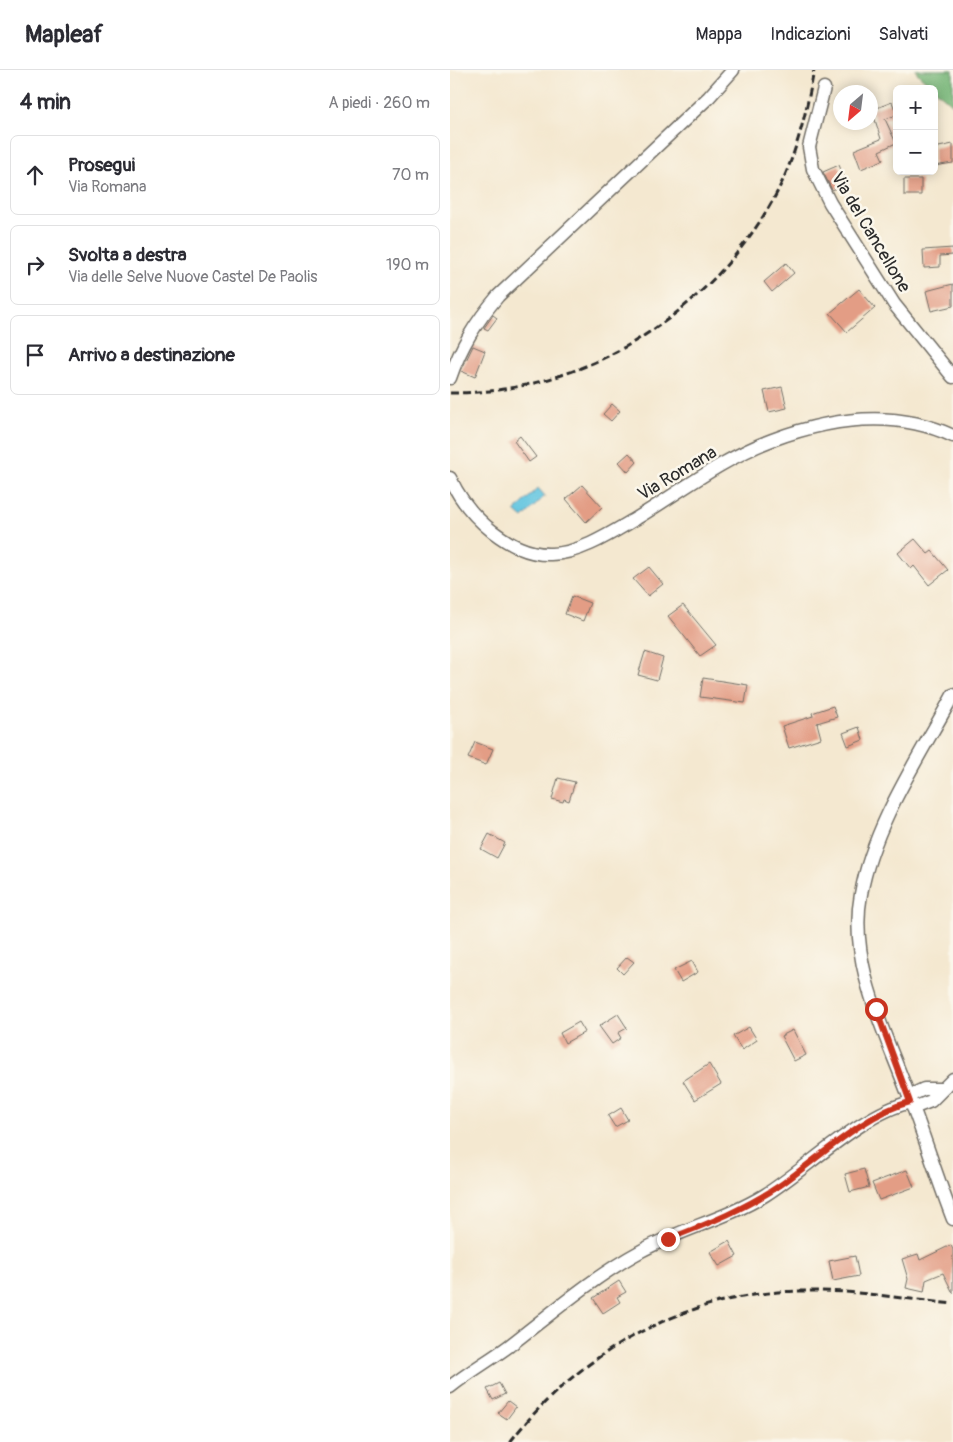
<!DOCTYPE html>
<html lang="it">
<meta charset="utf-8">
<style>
body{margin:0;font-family:Pangolin,sans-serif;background:#f2f2f3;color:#2b2b33}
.controls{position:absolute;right:15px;top:15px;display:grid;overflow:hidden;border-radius:8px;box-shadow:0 2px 12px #0003}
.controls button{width:45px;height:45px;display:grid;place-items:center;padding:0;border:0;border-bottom:1px solid #e1e1e2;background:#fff;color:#2b2b33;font:25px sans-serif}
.compass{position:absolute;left:383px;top:15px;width:45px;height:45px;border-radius:50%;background:#fff;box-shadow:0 2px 12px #0003;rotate:208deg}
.stop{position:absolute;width:15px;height:15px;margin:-11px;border:4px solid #c8321e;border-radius:50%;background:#fff}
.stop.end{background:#c8321e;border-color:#fff;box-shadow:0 1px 5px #0008}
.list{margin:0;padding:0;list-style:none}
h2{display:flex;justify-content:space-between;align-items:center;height:65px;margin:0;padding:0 20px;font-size:21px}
h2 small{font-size:16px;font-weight:400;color:#7c7c81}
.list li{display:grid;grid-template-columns:32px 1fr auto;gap:15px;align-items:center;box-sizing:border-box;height:80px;margin:0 10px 10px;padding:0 10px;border:1px solid #e1e1e2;border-radius:8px}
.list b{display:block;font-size:19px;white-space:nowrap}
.list p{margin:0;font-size:16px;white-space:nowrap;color:#7c7c81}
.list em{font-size:16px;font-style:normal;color:#7c7c81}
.icon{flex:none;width:28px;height:28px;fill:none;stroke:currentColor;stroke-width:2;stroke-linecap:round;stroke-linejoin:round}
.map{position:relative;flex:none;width:503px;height:1372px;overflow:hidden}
header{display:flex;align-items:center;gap:30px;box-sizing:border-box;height:70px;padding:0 25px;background:#fff;border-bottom:1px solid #e1e1e2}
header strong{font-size:24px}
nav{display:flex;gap:28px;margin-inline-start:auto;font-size:18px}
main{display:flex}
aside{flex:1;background:#fff}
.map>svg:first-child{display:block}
.forest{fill:#77b678;stroke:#517052}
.water{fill:#62c5e0;stroke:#467886}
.building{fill:#e39d85}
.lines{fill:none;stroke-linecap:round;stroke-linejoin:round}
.minor-casing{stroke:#716d65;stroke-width:15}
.minor{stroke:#fff;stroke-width:12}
.rail{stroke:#2b2b2b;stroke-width:3;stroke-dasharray:8 4;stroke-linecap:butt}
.route{stroke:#c8321e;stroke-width:6}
.labels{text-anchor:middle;stroke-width:5;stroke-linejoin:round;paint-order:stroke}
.street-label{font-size:18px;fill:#2b2b2b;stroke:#fbf7ec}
</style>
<header>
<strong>Mapleaf</strong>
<nav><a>Mappa</a><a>Indicazioni</a><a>Salvati</a></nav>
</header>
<main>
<aside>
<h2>4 min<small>A piedi · 260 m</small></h2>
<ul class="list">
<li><svg class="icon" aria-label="ahead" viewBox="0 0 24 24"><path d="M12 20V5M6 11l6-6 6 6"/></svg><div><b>Prosegui</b><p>Via Romana</p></div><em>70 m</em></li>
<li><svg class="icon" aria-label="right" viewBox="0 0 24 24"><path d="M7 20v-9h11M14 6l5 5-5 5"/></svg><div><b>Svolta a destra</b><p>Via delle Selve Nuove Castel De Paolis</p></div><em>190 m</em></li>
<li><svg class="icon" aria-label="arrive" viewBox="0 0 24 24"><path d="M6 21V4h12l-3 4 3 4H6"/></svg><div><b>Arrivo a destinazione</b></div></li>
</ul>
</aside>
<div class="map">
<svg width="503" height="1372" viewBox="0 0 503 1372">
<rect width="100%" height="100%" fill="#fbf7ec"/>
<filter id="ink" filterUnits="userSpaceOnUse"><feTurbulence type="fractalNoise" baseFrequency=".02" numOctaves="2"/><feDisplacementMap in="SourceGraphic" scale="10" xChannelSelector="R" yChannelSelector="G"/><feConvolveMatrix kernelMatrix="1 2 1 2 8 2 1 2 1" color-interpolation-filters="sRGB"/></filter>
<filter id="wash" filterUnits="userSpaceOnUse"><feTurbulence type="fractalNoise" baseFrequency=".0096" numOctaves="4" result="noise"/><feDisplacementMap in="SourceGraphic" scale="20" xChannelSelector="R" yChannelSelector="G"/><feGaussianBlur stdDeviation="1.12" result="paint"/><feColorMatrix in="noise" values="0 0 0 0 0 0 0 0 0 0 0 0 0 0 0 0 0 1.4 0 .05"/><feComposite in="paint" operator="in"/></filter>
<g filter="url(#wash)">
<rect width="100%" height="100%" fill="#f4e8d0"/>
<!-- forest -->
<path class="forest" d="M 465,0 L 503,0 L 503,35 L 470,6 Z"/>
<!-- water -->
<path class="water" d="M 88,418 L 95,426 L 73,448 L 65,441 Z"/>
<g id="blocks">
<!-- building -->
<path class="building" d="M 442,32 L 447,45 L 435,49 L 446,73 L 429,81 L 433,90 L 411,99 L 404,80 L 431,69 L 422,40 Z
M 503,74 L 503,93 L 484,96 L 484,78 Z
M 389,95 L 397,114 L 382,120 L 373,102 Z
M 454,109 L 471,109 L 471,125 L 454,125 Z
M 503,178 L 503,185 L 490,186 L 490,197 L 474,198 L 473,180 Z
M 336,193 L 344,203 L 322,222 L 314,212 Z
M 503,214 L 503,236 L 481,241 L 476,221 Z
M 409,219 L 425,238 L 397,262 L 380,243 Z
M 43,245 L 47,248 L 38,260 L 34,258 Z
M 23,276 L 35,281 L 25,307 L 11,301 Z
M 332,317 L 337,338 L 319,342 L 314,321 Z
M 162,334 L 170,341 L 161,351 L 153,344 Z
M 70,366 L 86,387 L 79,392 L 64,371 Z
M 179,383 L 187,392 L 178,402 L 169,392 Z
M 132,415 L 152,437 L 136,452 L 116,429 Z
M 465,469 L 478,484 L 482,481 L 498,500 L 479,515 L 464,496 L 461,499 L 448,483 Z
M 199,497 L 213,514 L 198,526 L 183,509 Z
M 122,526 L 140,533 L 133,551 L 115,544 Z
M 233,535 L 266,575 L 250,586 L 218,546 Z
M 195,582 L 213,588 L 207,610 L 188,605 Z
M 253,608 L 298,615 L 295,633 L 250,627 Z
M 383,636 L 387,647 L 367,653 L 371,668 L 339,678 L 332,656 L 363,646 L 362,643 Z
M 409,657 L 413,670 L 398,676 L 393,663 Z
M 25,672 L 43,679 L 36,695 L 18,688 Z
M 108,708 L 125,712 L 119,731 L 114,729 L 113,732 L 102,729 Z
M 39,764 L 55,773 L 47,788 L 31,779 Z
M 177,887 L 184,892 L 173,904 L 167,898 Z
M 242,891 L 248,902 L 231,912 L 224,900 Z
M 168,944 L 177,958 L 168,963 L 171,968 L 162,974 L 149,956 Z
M 129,952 L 135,962 L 115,973 L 110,963 Z
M 299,957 L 307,970 L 292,980 L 283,966 Z
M 343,960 L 356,985 L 344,991 L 331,966 Z
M 259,994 L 271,1014 L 245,1030 L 233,1011 Z
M 171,1038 L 178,1050 L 165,1057 L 158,1046 Z
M 414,1099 L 419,1117 L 400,1122 L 395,1104 Z
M 457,1100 L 464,1117 L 429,1130 L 422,1113 Z
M 279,1171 L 287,1186 L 269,1196 L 260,1182 Z
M 501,1175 L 503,1180 L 503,1223 L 493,1203 L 476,1210 L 474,1222 L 456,1218 L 458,1209 L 452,1189 L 468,1184 L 470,1190 Z
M 405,1186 L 409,1206 L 383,1211 L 379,1191 Z
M 169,1211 L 176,1222 L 167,1227 L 170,1232 L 153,1243 L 143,1228 Z
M 49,1313 L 55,1324 L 43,1330 L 37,1319 Z
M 58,1331 L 66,1337 L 57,1349 L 48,1343 Z"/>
</g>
</g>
<g filter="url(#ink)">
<use href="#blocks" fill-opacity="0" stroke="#716d65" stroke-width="1"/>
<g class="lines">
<!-- minor casing -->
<g class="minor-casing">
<path id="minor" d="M 374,18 L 359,77 L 363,99 L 380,133 L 444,234 L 503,307
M 0,308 C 11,276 26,252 48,226 L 259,27 L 283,0
M 0,408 C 10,430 23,446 42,461 C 59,474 78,485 101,484 C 130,484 163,462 187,448 C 231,421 274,388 322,370 C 381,348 445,339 503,366
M 503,625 C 470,686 423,755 411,824 C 398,892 435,962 458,1024 C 474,1065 487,1108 503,1149
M 459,1026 L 474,1019 L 492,1019
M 463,1038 L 481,1031 L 503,1009
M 0,1317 C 19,1302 40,1290 59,1276 C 102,1243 143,1207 191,1181 C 231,1159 276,1149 315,1125 C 358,1098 412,1043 461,1032"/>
</g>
<!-- minor -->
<use href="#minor" class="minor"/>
<!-- rail -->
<path class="rail" d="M 0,323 C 133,324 258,245 323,130 C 345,90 356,45 364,0
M 60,1372 C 131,1280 239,1221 356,1221 C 405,1220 454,1229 503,1234"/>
</g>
</g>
<g class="lines" filter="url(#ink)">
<!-- route -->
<path class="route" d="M 218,1169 C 258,1154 297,1138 332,1114 C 370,1087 416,1043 460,1032 L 426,939"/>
</g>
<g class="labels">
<!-- street labels -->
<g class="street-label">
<text transform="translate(421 162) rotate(59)" y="6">Via del Cancellone</text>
<text transform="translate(227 403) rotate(-31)" y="6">Via Romana</text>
</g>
</g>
</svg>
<div class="controls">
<button>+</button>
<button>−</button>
</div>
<svg class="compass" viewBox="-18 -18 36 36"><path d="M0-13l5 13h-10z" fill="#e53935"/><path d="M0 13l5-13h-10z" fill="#7c7c81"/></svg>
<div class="stop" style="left:426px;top:939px"></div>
<div class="stop end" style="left:218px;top:1169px"></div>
</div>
</main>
